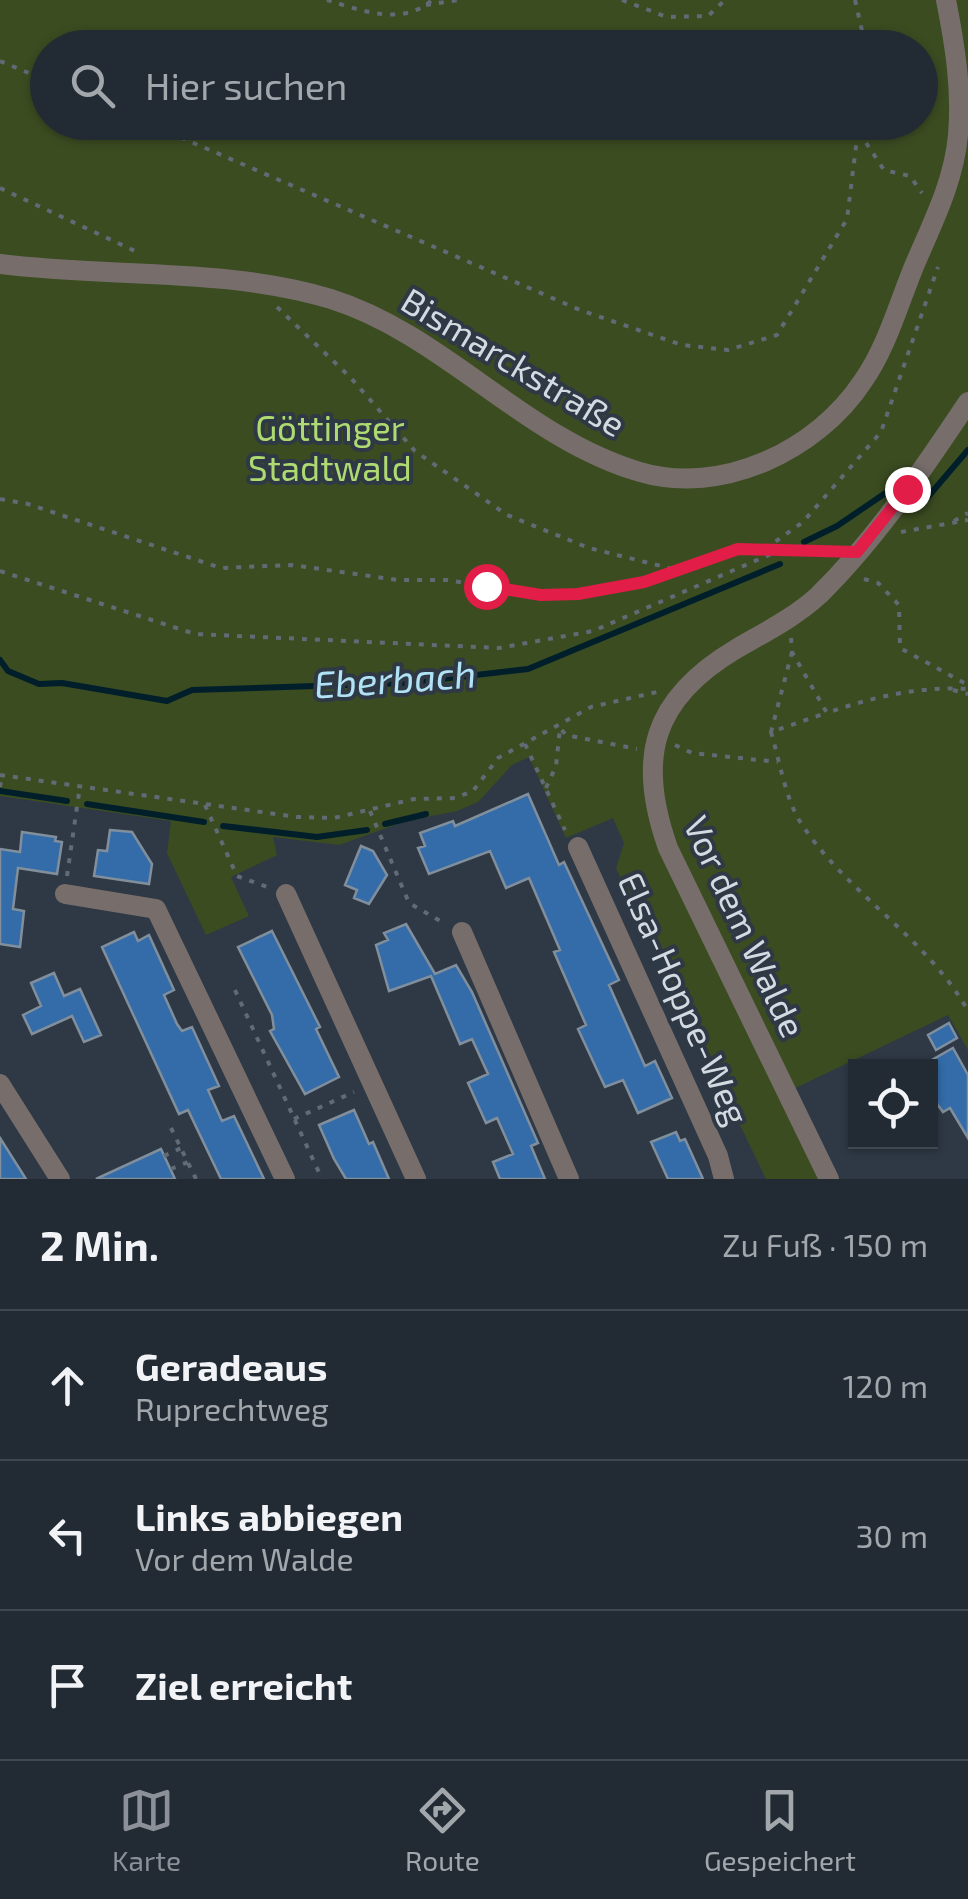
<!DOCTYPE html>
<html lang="de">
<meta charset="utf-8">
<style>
body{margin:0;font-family:"Exo 2",sans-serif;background:#2e3740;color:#f1f3f6}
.controls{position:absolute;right:30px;bottom:30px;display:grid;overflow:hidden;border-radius:0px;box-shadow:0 2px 8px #0004}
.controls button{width:90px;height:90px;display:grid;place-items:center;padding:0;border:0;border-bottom:2px solid #3f474f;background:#222b34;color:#f1f3f6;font:50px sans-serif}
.stop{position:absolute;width:30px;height:30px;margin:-22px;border:8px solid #e11d48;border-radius:50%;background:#fff}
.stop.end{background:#e11d48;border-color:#fff;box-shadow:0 2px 10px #0008}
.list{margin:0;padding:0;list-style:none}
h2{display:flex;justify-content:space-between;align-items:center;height:130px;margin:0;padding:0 40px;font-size:42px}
h2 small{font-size:32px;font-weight:400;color:#a2a7ac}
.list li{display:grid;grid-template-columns:65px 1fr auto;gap:30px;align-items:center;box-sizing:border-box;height:150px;padding:0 40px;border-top:2px solid #3f474f}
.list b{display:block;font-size:38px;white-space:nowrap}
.list p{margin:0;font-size:32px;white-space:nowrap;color:#a2a7ac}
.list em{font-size:32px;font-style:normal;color:#a2a7ac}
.icon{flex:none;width:55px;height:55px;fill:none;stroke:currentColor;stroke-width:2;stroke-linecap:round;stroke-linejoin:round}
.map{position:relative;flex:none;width:968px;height:1179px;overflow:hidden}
.search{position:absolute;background:#222b34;box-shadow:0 2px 8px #0004;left:30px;right:30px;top:30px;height:110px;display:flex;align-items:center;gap:25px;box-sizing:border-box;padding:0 35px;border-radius:55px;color:#a2a7ac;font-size:38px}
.sheet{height:580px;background:#222b34}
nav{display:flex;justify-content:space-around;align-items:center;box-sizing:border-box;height:140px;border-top:2px solid #3f474f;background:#222b34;font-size:28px;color:#a2a7ac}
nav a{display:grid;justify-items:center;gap:5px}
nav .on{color:#8c9099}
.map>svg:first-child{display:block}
.green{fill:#3b4c21;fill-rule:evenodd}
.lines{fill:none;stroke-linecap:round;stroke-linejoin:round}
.stream{stroke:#001f2a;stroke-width:6}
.building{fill:#336ca8;stroke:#818e9c;stroke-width:2.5}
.path{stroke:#616a75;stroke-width:4;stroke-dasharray:5 8;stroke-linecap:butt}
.minor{stroke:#776e6b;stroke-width:20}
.route{stroke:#e11d48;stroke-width:12}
.labels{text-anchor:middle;stroke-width:8;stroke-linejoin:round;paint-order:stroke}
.street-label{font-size:35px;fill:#d3dae2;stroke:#2e3945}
.park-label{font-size:35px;fill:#aeda71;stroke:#2e3945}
.water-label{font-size:38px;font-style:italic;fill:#b1e2f5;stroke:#2e3945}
</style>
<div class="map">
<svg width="968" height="1179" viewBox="0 0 968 1179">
<rect width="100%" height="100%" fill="#2e3945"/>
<!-- green -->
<path class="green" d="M 0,0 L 968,0 L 968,1050 L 948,1015 L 783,1094 L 823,1179 L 766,1179 L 616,868 L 624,843 L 613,818 L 566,838 L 529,757 L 512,765 L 478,802 L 457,811 L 406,821 L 339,845 L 273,837 L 277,855 L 231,877 L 249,916 L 206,935 L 167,853 L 171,821 L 0,796 ZM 48,48 L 920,48 L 920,122 L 48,122 Z"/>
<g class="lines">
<!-- stream -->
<path class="stream" d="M 921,505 L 968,450
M 804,542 L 837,526 L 887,492
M 0,660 L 8,671 L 39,684 L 62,683 L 167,701 L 192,690 L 408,683 L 528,669 L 780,564
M 0,791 L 67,801
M 87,804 L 204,822
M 385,824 L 426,814
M 223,826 L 317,837 L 367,830"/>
</g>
<!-- building -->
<path class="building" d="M 528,794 L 559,865 L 564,862 L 619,980 L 609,985 L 645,1066 L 655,1061 L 672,1098 L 638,1113 L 623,1080 L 605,1087 L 578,1029 L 586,1025 L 554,952 L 560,950 L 529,878 L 506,888 L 490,851 L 429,874 L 418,848 L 425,846 L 420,833 L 453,821 L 455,826 Z
M 110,830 L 132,832 L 152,864 L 149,884 L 94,876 L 98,850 L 107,851 Z
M 22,832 L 56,837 L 55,841 L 62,842 L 57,874 L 18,868 L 13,909 L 24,911 L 20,947 L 0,944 L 0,849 L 20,852 Z
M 361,846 L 373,851 L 387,875 L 369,904 L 354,898 L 357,890 L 345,885 Z
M 406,924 L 435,974 L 456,965 L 472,992 L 538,1143 L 531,1146 L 545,1179 L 500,1179 L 493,1162 L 513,1154 L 497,1118 L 486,1123 L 468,1083 L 488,1074 L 472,1039 L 460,1044 L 431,976 L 389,991 L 376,945 L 388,940 L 384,933 Z
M 272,931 L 320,1027 L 316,1029 L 339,1077 L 305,1094 L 270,1031 L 274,1029 L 272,1015 L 238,947 Z
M 134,932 L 138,941 L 149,935 L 174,990 L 164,995 L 177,1024 L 182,1031 L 192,1027 L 219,1086 L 208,1090 L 222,1121 L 234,1116 L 264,1179 L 221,1179 L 188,1110 L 179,1114 L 102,947 Z
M 54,973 L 64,996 L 80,989 L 101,1035 L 84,1042 L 72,1016 L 32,1034 L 23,1015 L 41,1006 L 31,983 Z
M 949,1023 L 957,1038 L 936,1050 L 928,1035 Z
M 953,1048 L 968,1075 L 968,1138 L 950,1108 L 943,1112 L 930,1094 L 930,1061 Z
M 354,1110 L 369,1144 L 373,1142 L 389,1179 L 346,1179 L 334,1159 L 319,1125 Z
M 676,1132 L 680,1141 L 685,1139 L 703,1179 L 668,1179 L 651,1142 Z
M 0,1138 L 26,1179 L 0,1179 Z
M 161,1149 L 175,1179 L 96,1179 Z"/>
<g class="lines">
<!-- path -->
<path class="path" d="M 327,0 C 360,10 402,27 432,0
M 622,0 L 667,17 L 708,16 L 725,0
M 855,0 L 866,48
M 426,5 L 458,0
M 0,61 L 48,81
M 145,122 L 580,310 L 682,345 L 728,350 L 777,335 L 847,219 L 859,122
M 859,132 L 884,170 L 910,176 L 922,193
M 0,188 L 135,251
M 277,307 L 350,377 L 415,451 L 507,515 L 589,548 L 677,570
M 0,499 L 28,504 L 221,568 L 292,565 L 398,580 L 447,580 L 541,595 L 579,594 L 644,581 L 738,549 L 832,550
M 954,521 L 968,513
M 901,532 L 968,520
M 765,549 L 803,522 L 881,432 L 938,267
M 0,571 L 195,634 L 499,648 L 593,631 L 778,551
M 864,579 L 878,583 L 899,605 L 900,648 L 968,685
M 791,638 L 792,652 L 827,713 C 872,697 920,686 968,689
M 792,652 L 771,732 L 826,713
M 953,690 L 968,694
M 771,732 C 779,759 785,796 799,820 C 845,893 927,937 968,1011
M 525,744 L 565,830
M 675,745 L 692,753 L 778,762
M 0,775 L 297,817 L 334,818 L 414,799 L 455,798 L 473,791 L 498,758 L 591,707 L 657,692
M 0,787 L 2,775
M 546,788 L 556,766 L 560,728 L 566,735 L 637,749
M 205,805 L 237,876 L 267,887
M 370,811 L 409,903 L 444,923
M 67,876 L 80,786
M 235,990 L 322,1179
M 294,1119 L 354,1092
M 171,1128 L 196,1179
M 164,1156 L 181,1148
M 171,1169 L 188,1162"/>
<!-- minor -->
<path class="minor" d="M 0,264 C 108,278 225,267 331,299 C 445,335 524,438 640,472 C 721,496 817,451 863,381 C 887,347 899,302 915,264 C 933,222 954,181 958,135 C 962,89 955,45 946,0
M 578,847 L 718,1156 L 724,1179
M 65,894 L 156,909 L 285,1179
M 286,894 L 416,1179
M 462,932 L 569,1179
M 0,1084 L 60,1179
M 829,1179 L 668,848 C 636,758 652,699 736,649 C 765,632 794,618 819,595 C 876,539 924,468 968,402"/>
</g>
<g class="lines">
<!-- route -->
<path class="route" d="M 486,586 L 541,595 L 578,594 L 644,582 L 738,549 L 857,552 L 907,489"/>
</g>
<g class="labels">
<!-- street labels -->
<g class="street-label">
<text transform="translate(513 363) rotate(31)" y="12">Bismarckstraße</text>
<text transform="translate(744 927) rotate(65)" y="12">Vor dem Walde</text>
<text transform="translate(683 999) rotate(66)" y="12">Elsa-Hoppe-Weg</text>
</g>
<!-- park labels -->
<g class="park-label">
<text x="330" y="441">Göttinger<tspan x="330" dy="40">Stadtwald</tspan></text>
</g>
<!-- water labels -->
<g class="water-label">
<text transform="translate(395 680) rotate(-4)" y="13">Eberbach</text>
</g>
</g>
</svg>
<div class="controls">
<button><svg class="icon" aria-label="locate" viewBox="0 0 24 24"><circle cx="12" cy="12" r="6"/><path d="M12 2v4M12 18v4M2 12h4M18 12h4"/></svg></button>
</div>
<div class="stop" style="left:486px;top:586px"></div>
<div class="stop end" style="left:907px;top:489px"></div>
<div class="search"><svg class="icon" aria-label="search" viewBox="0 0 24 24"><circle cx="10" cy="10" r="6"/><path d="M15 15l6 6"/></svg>Hier suchen</div>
</div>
<section class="sheet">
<h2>2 Min.<small>Zu Fuß · 150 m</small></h2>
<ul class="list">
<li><svg class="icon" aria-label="ahead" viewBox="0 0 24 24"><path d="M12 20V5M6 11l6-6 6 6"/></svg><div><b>Geradeaus</b><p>Ruprechtweg</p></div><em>120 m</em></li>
<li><svg class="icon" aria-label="left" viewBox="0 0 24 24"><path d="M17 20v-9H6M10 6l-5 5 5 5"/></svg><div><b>Links abbiegen</b><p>Vor dem Walde</p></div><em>30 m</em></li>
<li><svg class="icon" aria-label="arrive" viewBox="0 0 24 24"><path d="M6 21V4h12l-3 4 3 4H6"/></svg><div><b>Ziel erreicht</b></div></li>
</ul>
</section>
<nav>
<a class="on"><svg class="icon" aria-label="map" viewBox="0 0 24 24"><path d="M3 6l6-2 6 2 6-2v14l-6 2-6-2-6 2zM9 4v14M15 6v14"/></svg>Karte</a>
<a><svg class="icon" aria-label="directions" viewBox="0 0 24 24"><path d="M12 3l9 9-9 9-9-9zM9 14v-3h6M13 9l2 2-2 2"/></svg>Route</a>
<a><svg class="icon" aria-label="saved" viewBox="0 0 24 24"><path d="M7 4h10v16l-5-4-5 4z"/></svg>Gespeichert</a>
</nav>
